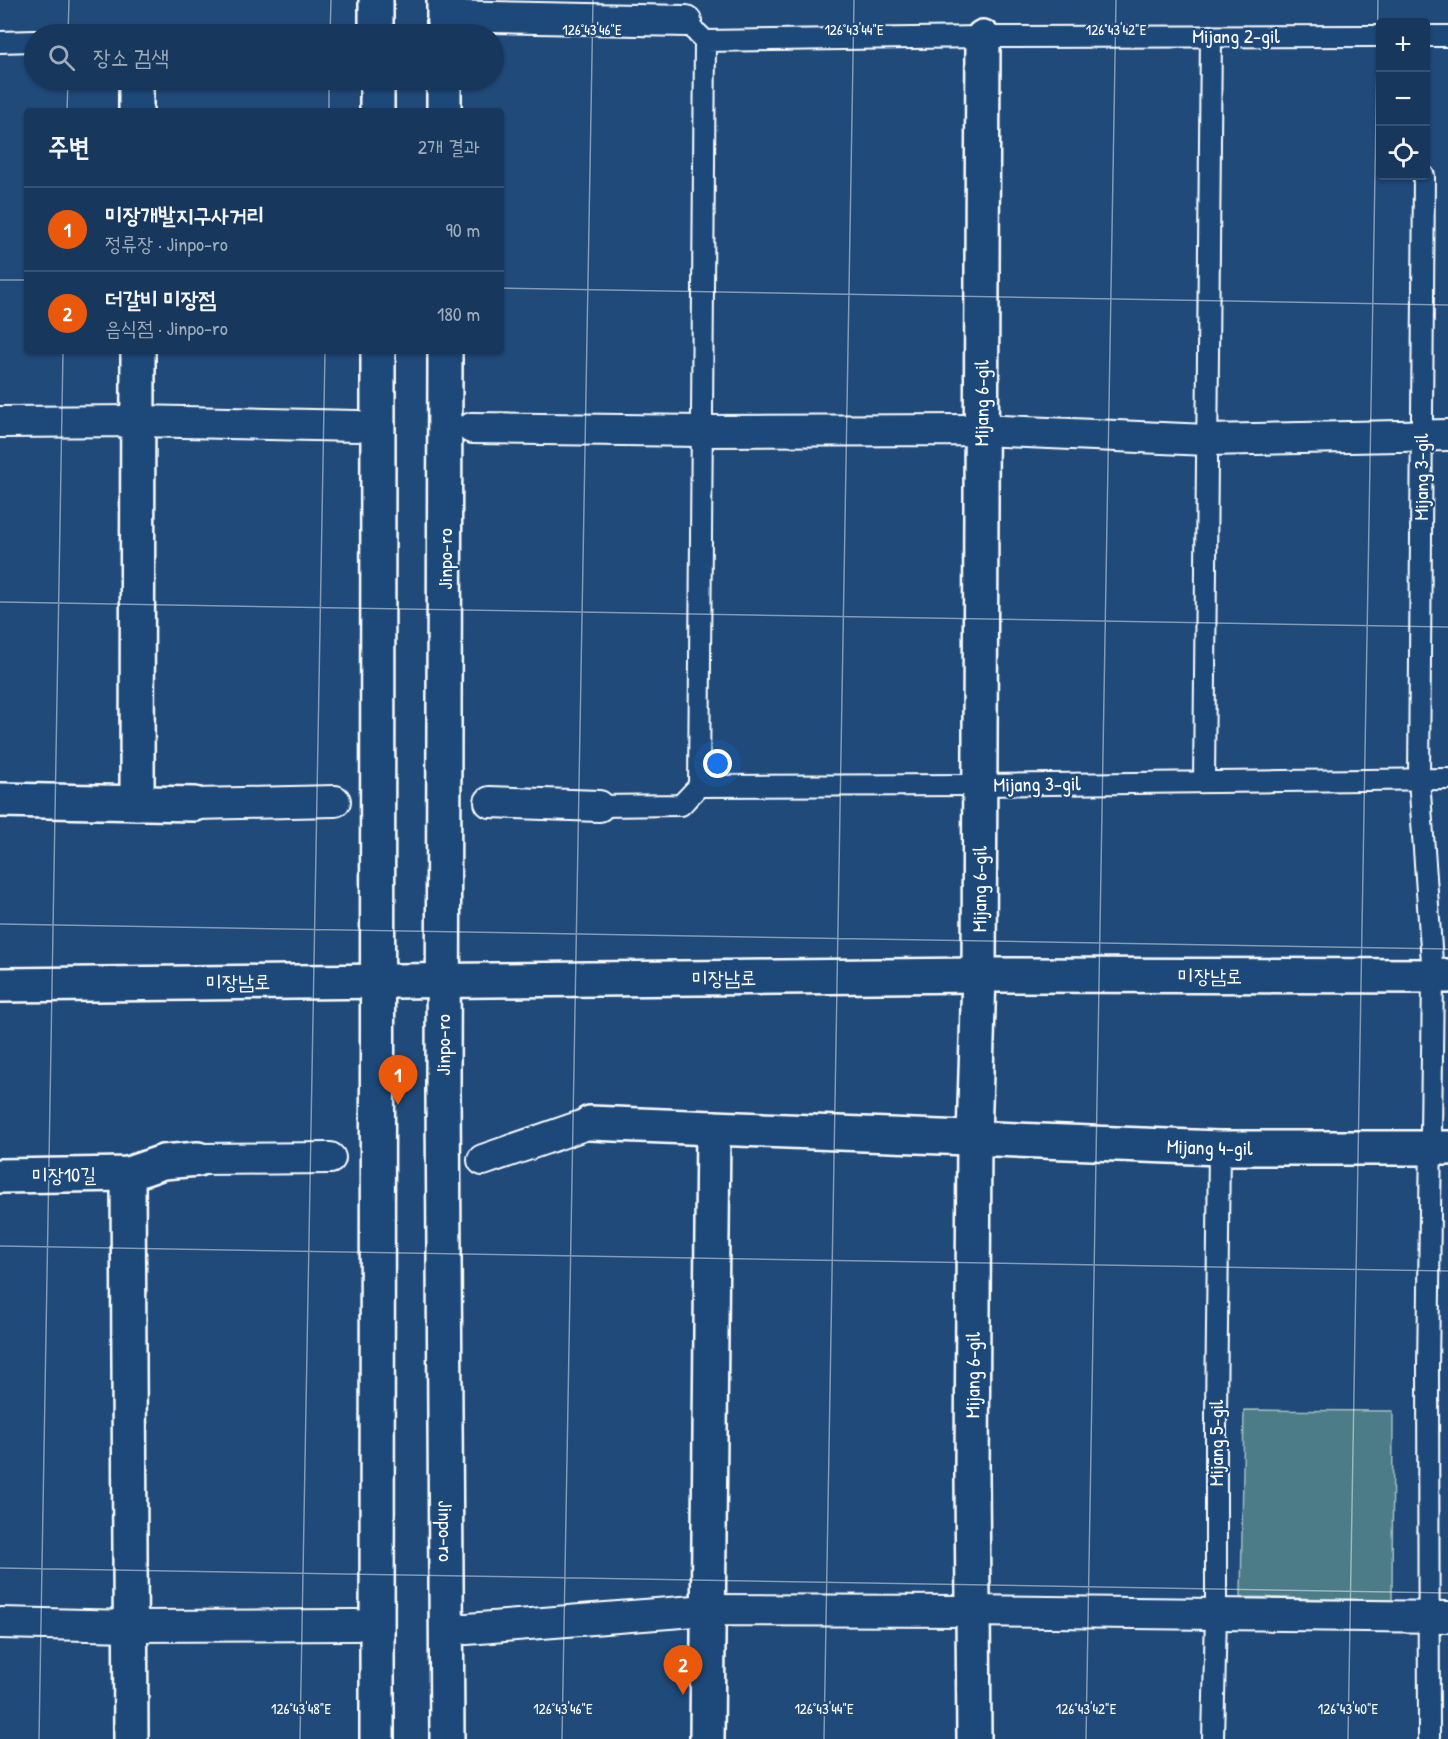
<!DOCTYPE html>
<html lang="ko">
<meta charset="utf-8">
<style>
body{margin:0;font-family:"Patrick Hand","Poor Story",sans-serif;background:#203f62;color:#f1f3f6}
.controls{position:absolute;right:18px;top:18px;display:grid;overflow:hidden;border-radius:6px;box-shadow:0 2px 4px #0004}
.controls button{width:54px;height:54px;display:grid;place-items:center;padding:0;border:0;border-bottom:2px solid #365272;background:#17385c;color:#f1f3f6;font:30px sans-serif}
.you{position:absolute;left:718px;top:764px;width:21px;height:21px;margin:-15px;border:4px solid #fff;border-radius:50%;background:#1a73e8;box-shadow:0 0 0 9px #1a73e833}
.badge{display:grid;place-items:center;width:39px;height:39px;border-radius:50%;background:#ea580c;color:#fff;font-size:20px;font-weight:700}
.pin{position:absolute;translate:-50% -50px;filter:drop-shadow(0 2px 3px #0008)}
.pin::after{content:'';position:absolute;top:32px;width:21px;height:18px;background:inherit;clip-path:polygon(0 0,100% 0,50% 100%)}
.list{margin:0;padding:0;list-style:none}
h2{display:flex;justify-content:space-between;align-items:center;height:78px;margin:0;padding:0 24px;font-size:26px}
h2 small{font-size:20px;font-weight:400;color:#9eacbb}
.list li{display:grid;grid-template-columns:39px 1fr auto;gap:18px;align-items:center;box-sizing:border-box;height:84px;padding:0 24px;border-top:2px solid #365272}
.list b{display:block;font-size:22px;white-space:nowrap}
.list p{margin:0;font-size:20px;white-space:nowrap;color:#9eacbb}
.list em{font-size:20px;font-style:normal;color:#9eacbb}
.icon{flex:none;width:33px;height:33px;fill:none;stroke:currentColor;stroke-width:2;stroke-linecap:round;stroke-linejoin:round}
.map{position:relative;flex:none;width:1448px;height:1739px;overflow:hidden}
.search{position:absolute;background:#17385c;box-shadow:0 2px 4px #0004;left:24px;top:24px;width:480px;height:66px;display:flex;align-items:center;gap:15px;box-sizing:border-box;padding:0 21px;border-radius:33px;color:#9eacbb;font-size:22px}
.panel{position:absolute;background:#17385c;box-shadow:0 2px 4px #0004;left:24px;top:108px;width:480px;height:246px;border-radius:6px}
.map>svg:first-child{display:block}
.green{fill:#4c7c87;stroke:#a6bec3;stroke-width:1.5}
.lines{fill:none;stroke-linecap:round;stroke-linejoin:round}
.service-casing{stroke:#fff;stroke-width:24}
.pedestrian-casing{stroke:#fff;stroke-width:34}
.minor-casing{stroke:#fff;stroke-width:38}
.tertiary-casing{stroke:#fff;stroke-width:38}
.service{stroke:#1f4a7a;stroke-width:20}
.pedestrian{stroke:#1f4a7a;stroke-width:30}
.minor{stroke:#1f4a7a;stroke-width:33}
.tertiary{stroke:#1f4a7a;stroke-width:33}
.ticks{fill:none;stroke:#fff;stroke-width:1.5;stroke-opacity:0.45}
.labels{text-anchor:middle;stroke-width:4.5;stroke-linejoin:round;paint-order:stroke}
.street-label{font-size:20px;fill:#fff;stroke:#1f4a7a}
.ticks-label{font-size:15px;text-anchor:middle;fill:#fff;stroke:#1f4a7a;stroke-width:4.5;stroke-linejoin:round;paint-order:stroke}
</style>
<div class="map">
<svg width="1448" height="1739" viewBox="0 0 1448 1739">
<rect width="100%" height="100%" fill="#1f4a7a"/>
<filter id="ink" filterUnits="userSpaceOnUse"><feTurbulence type="fractalNoise" baseFrequency=".0167" numOctaves="2"/><feDisplacementMap in="SourceGraphic" scale="12" xChannelSelector="R" yChannelSelector="G"/><feConvolveMatrix kernelMatrix="1 2 1 2 8 2 1 2 1" color-interpolation-filters="sRGB"/></filter>
<g filter="url(#ink)">
<!-- green -->
<path class="green" d="M 1244,1410 L 1393,1411 L 1392,1600 L 1241,1597 Z"/>
<g class="lines">
<!-- service casing -->
<g class="service-casing">
<path id="service" d="M 697,33 L 705,41 L 983,37 L 1380,36
M 1426,36 L 1448,36
M 0,42 L 34,41
M 1424,176 L 1419,779 L 1433,976 L 1428,1369 L 1429,1739
M 1204,782 L 1211,36
M 699,786 L 705,41
M 599,806 L 681,805 L 699,786 L 979,785 L 1448,779
M 1213,1739 L 1216,1614 L 1216,1415 L 1219,1148"/>
</g>
<!-- pedestrian casing -->
<g class="pedestrian-casing">
<path id="pedestrian" d="M 444,16 L 686,21
M 0,422 L 138,421 L 357,426
M 472,428 L 702,431 L 980,430 L 1207,440 L 1448,435
M 490,802 L 599,806
M 195,804 L 335,801
M 198,1159 L 330,1158
M 483,1160 L 590,1123
M 0,1623 L 131,1626 L 356,1625
M 467,1629 L 707,1610 L 972,1611 L 1448,1617"/>
</g>
<!-- minor casing -->
<g class="minor-casing">
<g id="minor">
<path d="M 136,80 L 136,111"/>
<path d="M 0,800 L 195,804"/>
<path d="M 137,803 L 138,351"/>
<path d="M 590,1123 L 713,1128"/>
<path d="M 128,1174 L 131,1739"/>
<path d="M 0,1176 L 128,1174 L 163,1162 L 198,1159"/>
<path id="s1" d="M 707,1739 L 713,1128 L 1219,1148 L 1448,1148"/>
<path id="s2" d="M 974,1739 L 972,1474 L 974,1138 L 979,975 L 983,37"/>
</g>
</g>
<!-- tertiary casing -->
<g class="tertiary-casing">
<g id="tertiary">
<path d="M 376,0 L 376,34"/>
<path d="M 444,0 L 444,34"/>
<path d="M 377,80 L 377,111"/>
<path d="M 444,80 L 444,111"/>
<path id="s3" d="M 445,351 L 443,1092 L 447,1739"/>
<path d="M 0,985 L 979,975 L 1448,976"/>
<path d="M 377,1739 L 378,351"/>
</g>
</g>
<!-- service -->
<use href="#service" class="service"/>
<!-- pedestrian -->
<use href="#pedestrian" class="pedestrian"/>
<!-- minor -->
<use href="#minor" class="minor"/>
<!-- tertiary -->
<use href="#tertiary" class="tertiary"/>
</g>
</g>
<!-- ticks -->
<path class="ticks" d="M 68,34 L 69,0M 330,34 L 331,0M 67,111 L 68,80M 329,111 L 329,80M 0,280 L 27,280M 501,288 L 1448,305M 0,602 L 1448,627M 0,924 L 1448,949M 0,1246 L 1448,1271M 0,1568 L 1448,1593M 39,1739 L 63,351M 300,1739 L 325,351M 562,1739 L 593,0M 824,1739 L 854,0M 1086,1739 L 1116,0M 1348,1739 L 1378,0"/>
<g class="labels">
<!-- street labels -->
<g class="street-label">
<text x="1236" y="43">Mijang 2-gil</text>
<text dy="7" stroke="none"><textPath href="#s2" startOffset="1336">Mijang 6-gil</textPath></text>
<text transform="translate(1421 477) rotate(-90)" y="7">Mijang 3-gil</text>
<text transform="translate(445 559) rotate(-90)" y="7">Jinpo-ro</text>
<text transform="translate(1037 784) rotate(-1)" y="7">Mijang 3-gil</text>
<text dy="7" stroke="none"><textPath href="#s2" startOffset="850">Mijang 6-gil</textPath></text>
<text x="1210" y="983">미장남로</text>
<text transform="translate(724 978) rotate(-1)" y="7">미장남로</text>
<text transform="translate(238 982) rotate(-1)" y="7">미장남로</text>
<text transform="translate(443 1045) rotate(-90)" y="7">Jinpo-ro</text>
<text dy="7" stroke="none"><textPath href="#s1" startOffset="1108">Mijang 4-gil</textPath></text>
<text transform="translate(64 1175) rotate(-1)" y="7">미장10길</text>
<text dy="7" stroke="none"><textPath href="#s2" startOffset="364">Mijang 6-gil</textPath></text>
<text transform="translate(1216 1443) rotate(-90)" y="7">Mijang 5-gil</text>
<text dy="7" stroke="none"><textPath href="#s3" startOffset="1180">Jinpo-ro</textPath></text>
</g>
</g>
<g class="ticks-label">
<text x="592" y="35">126°43'46"E</text>
<text x="854" y="35">126°43'44"E</text>
<text x="1116" y="35">126°43'42"E</text>
<text x="301" y="1714">126°43'48"E</text>
<text x="563" y="1714">126°43'46"E</text>
<text x="824" y="1714">126°43'44"E</text>
<text x="1086" y="1714">126°43'42"E</text>
<text x="1348" y="1714">126°43'40"E</text>
</g>
</svg>
<div class="controls">
<button>+</button>
<button>−</button>
<button><svg class="icon" aria-label="locate" viewBox="0 0 24 24"><circle cx="12" cy="12" r="6"/><path d="M12 2v4M12 18v4M2 12h4M18 12h4"/></svg></button>
</div>
<div class="you"></div>
<div class="pin badge" style="left:398px;top:1105px">1</div>
<div class="pin badge" style="left:683px;top:1695px">2</div>
<div class="search"><svg class="icon" aria-label="search" viewBox="0 0 24 24"><circle cx="10" cy="10" r="6"/><path d="M15 15l6 6"/></svg>장소 검색</div>
<section class="panel">
<h2>주변<small>2개 결과</small></h2>
<ul class="list">
<li><span class="badge">1</span><div><b>미장개발지구사거리</b><p>정류장 · Jinpo-ro</p></div><em>90 m</em></li>
<li><span class="badge">2</span><div><b>더갈비 미장점</b><p>음식점 · Jinpo-ro</p></div><em>180 m</em></li>
</ul>
</section>
</div>
